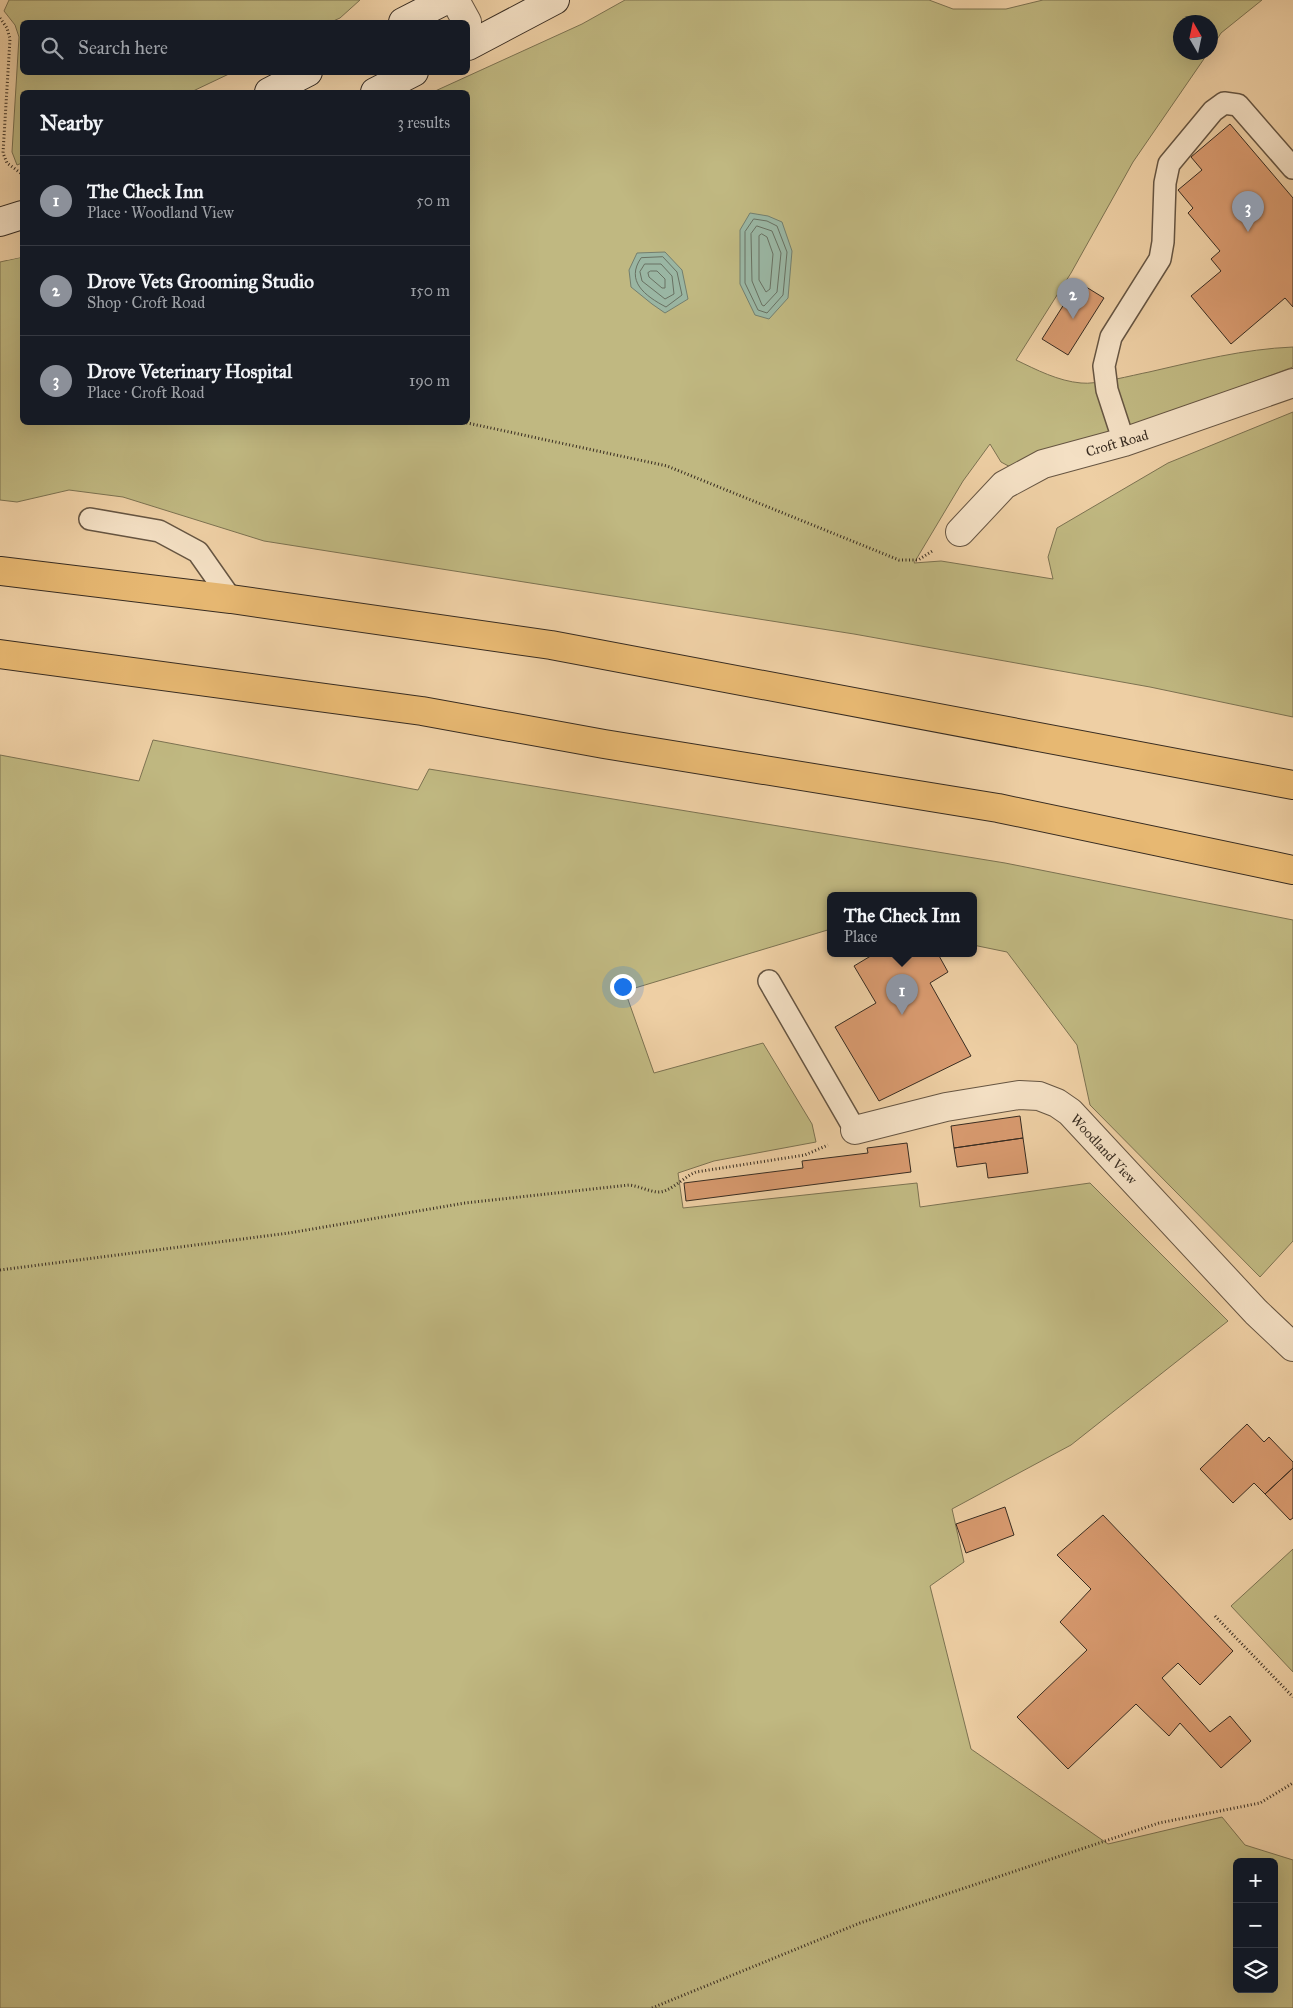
<!DOCTYPE html>
<meta charset="utf-8">
<style>
body{margin:0;font-family:"IM FELL Great Primer",serif;background:#20242c;color:#f1f3f6}
.controls{position:absolute;right:15px;bottom:15px;display:grid;overflow:hidden;border-radius:8px;box-shadow:0 5px 20px #0002}
.controls button{width:45px;height:45px;display:grid;place-items:center;padding:0;border:0;border-bottom:1px solid #363941;background:#171b24;color:#f1f3f6;font:25px sans-serif}
.compass{position:absolute;left:1173px;top:15px;width:45px;height:45px;border-radius:50%;background:#171b24;box-shadow:0 5px 20px #0002;rotate:351deg}
.you{position:absolute;left:622px;top:986px;width:18px;height:18px;margin:-12px;border:4px solid #fff;border-radius:50%;background:#1a73e8;box-shadow:0 0 0 8px #1a73e833}
.badge{display:grid;place-items:center;width:32px;height:32px;border-radius:50%;background:#8c9099;color:#fff;font-size:16px;font-weight:700}
.pin{position:absolute;translate:-50% -41px;filter:drop-shadow(0 1px 2px #0008)}
.pin::after{content:'';position:absolute;top:26px;width:18px;height:15px;background:inherit;clip-path:polygon(0 0,100% 0,50% 100%)}
.popup{position:absolute;left:827px;top:892px;width:150px;height:65px;box-sizing:border-box;display:grid;place-content:center;border-radius:8px;background:#171b24;filter:drop-shadow(0 1px 4px #0005);font-size:16px;white-space:nowrap;color:#9ea1a6}
.popup b{font-size:19px;color:#f1f3f6}
.popup::after{content:'';position:absolute;left:50%;top:100%;margin-left:-10px;border:10px solid transparent;border-top-color:#171b24}
.list{margin:0;padding:0;list-style:none}
h2{display:flex;justify-content:space-between;align-items:center;height:65px;margin:0;padding:0 20px;font-size:21px}
h2 small{font-size:16px;font-weight:400;color:#9ea1a6}
.list li{display:grid;grid-template-columns:32px 1fr auto;gap:15px;align-items:center;box-sizing:border-box;height:90px;padding:0 20px;border-top:1px solid #363941}
.list b{display:block;font-size:19px;white-space:nowrap}
.list p{margin:0;font-size:16px;white-space:nowrap;color:#9ea1a6}
.list em{font-size:16px;font-style:normal;color:#9ea1a6}
.icon{flex:none;width:28px;height:28px;fill:none;stroke:currentColor;stroke-width:2;stroke-linecap:round;stroke-linejoin:round}
.map{position:relative;flex:none;width:1293px;height:2008px;overflow:hidden}
.search{position:absolute;background:#171b24;box-shadow:0 5px 20px #0002;left:20px;top:20px;width:450px;height:55px;display:flex;align-items:center;gap:12px;box-sizing:border-box;padding:0 18px;border-radius:8px;color:#9ea1a6;font-size:19px}
.panel{position:absolute;background:#171b24;box-shadow:0 5px 20px #0002;left:20px;top:90px;width:450px;height:335px;border-radius:8px}
.map>svg:first-child{display:block}
.green{fill:#c0b881;stroke:#7c7251;fill-rule:evenodd}
.water{fill:#9ab6a3;stroke:#737f6f}
.pier{fill:#eecfa4}
.lines{fill:none;stroke-linecap:round;stroke-linejoin:round}
.shore{stroke:#697162;stroke-width:1}
.building{fill:#d89a6f;stroke:#382c21}
.lane-casing{stroke:#665542;stroke-width:24}
.street-casing{stroke:#665542;stroke-width:30}
.secondary-casing{stroke:#382c21;stroke-width:30}
.highway-casing{stroke:#382c21;stroke-width:30}
.path{stroke:#382c21;stroke-width:3;stroke-dasharray:1 2.5;stroke-linecap:butt}
.lane{stroke:#f4e0c4;stroke-width:21}
.street{stroke:#f4e0c4;stroke-width:28}
.secondary{stroke:#f4e0c4;stroke-width:28}
.highway{stroke:#e7b872;stroke-width:28}
.labels{text-anchor:middle;stroke-width:4;stroke-linejoin:round;paint-order:stroke}
.street-label{font-size:14px;fill:#382c21;stroke:#f4e0c4}
</style>
<div class="map">
<svg width="1293" height="2008" viewBox="0 0 1293 2008">
<rect width="100%" height="100%" fill="#eecfa4"/>
<filter id="stains"><feTurbulence type="fractalNoise" baseFrequency=".004" numOctaves="4"/><feColorMatrix values="0 0 0 0 .2 0 0 0 0 .09 0 0 0 0 .02 0 0 0 .5 -.17"/></filter>
<radialGradient id="worn" r=".72"><stop offset=".6" stop-color="#630" stop-opacity="0"/><stop offset="1" stop-color="#630" stop-opacity=".3"/></radialGradient>
<!-- green -->
<path class="green" d="M 9,0 L 360,0 L 340,18 L 331,22 L 22,22 L 22,72 L 231,73 L 191,92 L 22,92 L 22,163 L 17,165 L 12,152 L 19,37 L 15,25 L 4,11 Z
M 625,0 L 929,0 L 953,9 L 1006,9 L 1043,0 L 1262,0 L 1221,33 L 1211,49 L 1210,22 L 1180,22 L 1180,52 L 1208,53 L 1133,162 L 1071,273 L 1016,360 C 1037,370 1058,381 1081,383 C 1096,385 1133,375 1149,372 C 1197,361 1244,349 1293,347 L 1293,367 L 1016,470 L 1001,462 L 990,444 L 963,481 L 914,563 L 941,561 L 1053,579 L 1048,557 L 1057,528 L 1168,463 L 1293,412 L 1293,717 L 1150,687 L 854,634 L 264,541 L 123,497 L 69,490 L 17,502 L 0,500 L 0,262 L 22,257 L 22,422 L 468,422 L 468,92 L 433,92 L 582,24 Z
M 153,740 L 418,790 L 429,769 L 1005,863 L 1293,920 L 1293,1241 L 1260,1277 L 1090,1105 L 1077,1045 L 1007,952 L 973,945 L 973,896 L 831,896 L 831,915 L 829,915 L 831,929 L 625,991 L 654,1073 L 763,1043 L 812,1124 L 816,1142 L 714,1161 L 678,1173 L 683,1208 L 917,1183 L 920,1207 L 1090,1183 L 1228,1321 L 1071,1445 L 952,1509 L 964,1562 L 930,1586 L 971,1749 L 1108,1844 L 1222,1817 L 1245,1845 L 1293,1860 L 1293,2008 L 0,2008 L 0,755 L 139,781 ZM 1237,1862 L 1274,1862 L 1274,1989 L 1237,1989 Z
M 1293,1549 L 1293,1672 L 1231,1606 Z"/>
<!-- water -->
<path class="water" d="M 750,213 L 768,216 L 782,222 L 792,251 L 788,298 L 769,319 L 755,315 L 740,284 L 740,230 Z
M 665,252 L 682,270 L 688,299 L 665,313 L 652,304 L 631,287 L 629,270 L 637,253 Z"/>
<!-- pier -->
<path class="pier" d="M 0,177 L 22,193 L 22,257 L 7,260 L 0,255 Z"/>
<g class="lines">
<!-- shore -->
<path class="shore" d="M 754,219 L 767,221 L 777,226 L 787,252 L 783,295 L 767,313 L 758,310 L 745,283 L 745,232 Z
M 757,226 L 772,231 L 781,253 L 777,292 L 764,306 L 762,305 L 752,281 L 751,234 Z
M 762,234 L 767,237 L 773,254 L 770,289 L 766,292 L 759,280 L 759,236 Z
M 663,257 L 677,272 L 682,295 L 666,307 C 645,296 625,281 641,258 Z
M 645,264 L 661,264 L 672,276 L 674,294 L 665,299 L 642,281 L 640,272 Z
M 651,271 L 657,271 L 665,279 L 665,288 L 662,288 L 649,277 L 648,273 Z"/>
</g>
<!-- building -->
<path class="building" d="M 1230,124 L 1293,198 L 1293,307 L 1285,298 L 1231,344 L 1191,296 L 1221,271 L 1211,259 L 1220,251 L 1188,213 L 1193,208 L 1178,190 L 1202,170 L 1191,157 Z
M 1078,282 L 1104,298 L 1068,355 L 1042,339 Z
M 874,954 L 893,954 L 896,959 L 905,954 L 938,954 L 948,972 L 930,983 L 971,1056 L 879,1101 L 835,1027 L 876,1003 L 854,966 Z
M 1020,1116 L 1023,1138 L 954,1148 L 951,1126 Z
M 1023,1138 L 1028,1173 L 988,1178 L 986,1163 L 957,1167 L 954,1148 Z
M 907,1143 L 911,1172 L 686,1201 L 684,1183 L 803,1168 L 802,1161 L 868,1153 L 867,1148 Z
M 1247,1424 L 1264,1442 L 1269,1437 L 1293,1462 L 1293,1468 L 1265,1494 L 1254,1483 L 1233,1503 L 1200,1469 Z
M 1293,1468 L 1293,1518 L 1290,1520 L 1265,1494 Z
M 1005,1507 L 1014,1535 L 966,1553 L 956,1524 Z
M 1103,1515 L 1233,1651 L 1200,1685 L 1178,1663 L 1162,1678 L 1210,1732 L 1230,1716 L 1251,1741 L 1221,1768 L 1180,1723 L 1169,1736 L 1136,1704 L 1068,1769 L 1017,1717 L 1087,1650 L 1060,1622 L 1091,1589 L 1057,1555 Z"/>
<g class="lines">
<!-- lane casing -->
<g class="lane-casing">
<path id="lane" d="M 1124,442 L 1107,390 L 1104,366 L 1111,337 L 1160,259 L 1163,242 L 1165,183 L 1169,164 L 1213,111 L 1224,103 L 1238,105 L 1293,168
M 90,519 L 159,531 L 198,552 L 231,599
M 769,981 L 855,1130"/>
</g>
<!-- street casing -->
<g class="street-casing">
<path id="street" d="M 455,0 L 467,22
M 960,532 L 1004,485 L 1043,464 L 1124,442 L 1293,383
M 855,1130 L 946,1107 L 1019,1095 L 1039,1096 L 1057,1103 L 1070,1112 L 1256,1312 L 1293,1347"/>
</g>
<!-- secondary casing -->
<g class="secondary-casing">
<path id="secondary" d="M 403,22 L 446,0
M 468,46 L 555,0
M 269,92 L 308,72
M 375,92 L 414,72
M 0,222 L 22,215"/>
</g>
<!-- highway casing -->
<g class="highway-casing">
<path id="highway" d="M 0,571 L 231,599 L 551,645 L 1293,785
M 0,654 L 422,711 L 604,744 L 998,808 L 1293,870"/>
</g>
<!-- path -->
<path class="path" d="M 0,18 L 7,28 L 10,39 L 3,153 L 7,163 L 22,174
M 463,422 L 667,466 L 899,560 L 918,560 L 934,550
M 0,1270 L 289,1233 L 465,1203 L 629,1185 C 639,1186 648,1191 657,1192 C 670,1193 683,1177 696,1172 L 805,1155 L 828,1145
M 1215,1616 L 1293,1697
M 652,2008 L 860,1923 L 1159,1823 L 1260,1803 L 1293,1783"/>
<!-- lane -->
<use href="#lane" class="lane"/>
<!-- street -->
<use href="#street" class="street"/>
<!-- secondary -->
<use href="#secondary" class="secondary"/>
<!-- highway -->
<use href="#highway" class="highway"/>
</g>
<g class="labels">
<!-- street labels -->
<g class="street-label">
<text transform="translate(1117 443) rotate(-16)" y="5">Croft Road</text>
<text transform="translate(1104 1149) rotate(47)" y="5">Woodland View</text>
</g>
</g>
<rect width="100%" height="100%" filter="url(#stains)"/>
<rect width="100%" height="100%" fill="url(#worn)"/>
</svg>
<div class="controls">
<button>+</button>
<button>−</button>
<button><svg class="icon" aria-label="layers" viewBox="0 0 24 24"><path d="M12 4l9 5-9 5-9-5zM3 14l9 5 9-5"/></svg></button>
</div>
<svg class="compass" viewBox="-18 -18 36 36"><path d="M0-13l5 13h-10z" fill="#e53935"/><path d="M0 13l5-13h-10z" fill="#9ea1a6"/></svg>
<div class="you"></div>
<div class="pin badge" style="left:902px;top:1015px">1</div>
<div class="popup"><b>The Check Inn</b>Place</div>
<div class="pin badge" style="left:1073px;top:319px">2</div>
<div class="pin badge" style="left:1248px;top:232px">3</div>
<div class="search"><svg class="icon" aria-label="search" viewBox="0 0 24 24"><circle cx="10" cy="10" r="6"/><path d="M15 15l6 6"/></svg>Search here</div>
<section class="panel">
<h2>Nearby<small>3 results</small></h2>
<ul class="list">
<li><span class="badge">1</span><div><b>The Check Inn</b><p>Place · Woodland View</p></div><em>50 m</em></li>
<li><span class="badge">2</span><div><b>Drove Vets Grooming Studio</b><p>Shop · Croft Road</p></div><em>150 m</em></li>
<li><span class="badge">3</span><div><b>Drove Veterinary Hospital</b><p>Place · Croft Road</p></div><em>190 m</em></li>
</ul>
</section>
</div>
